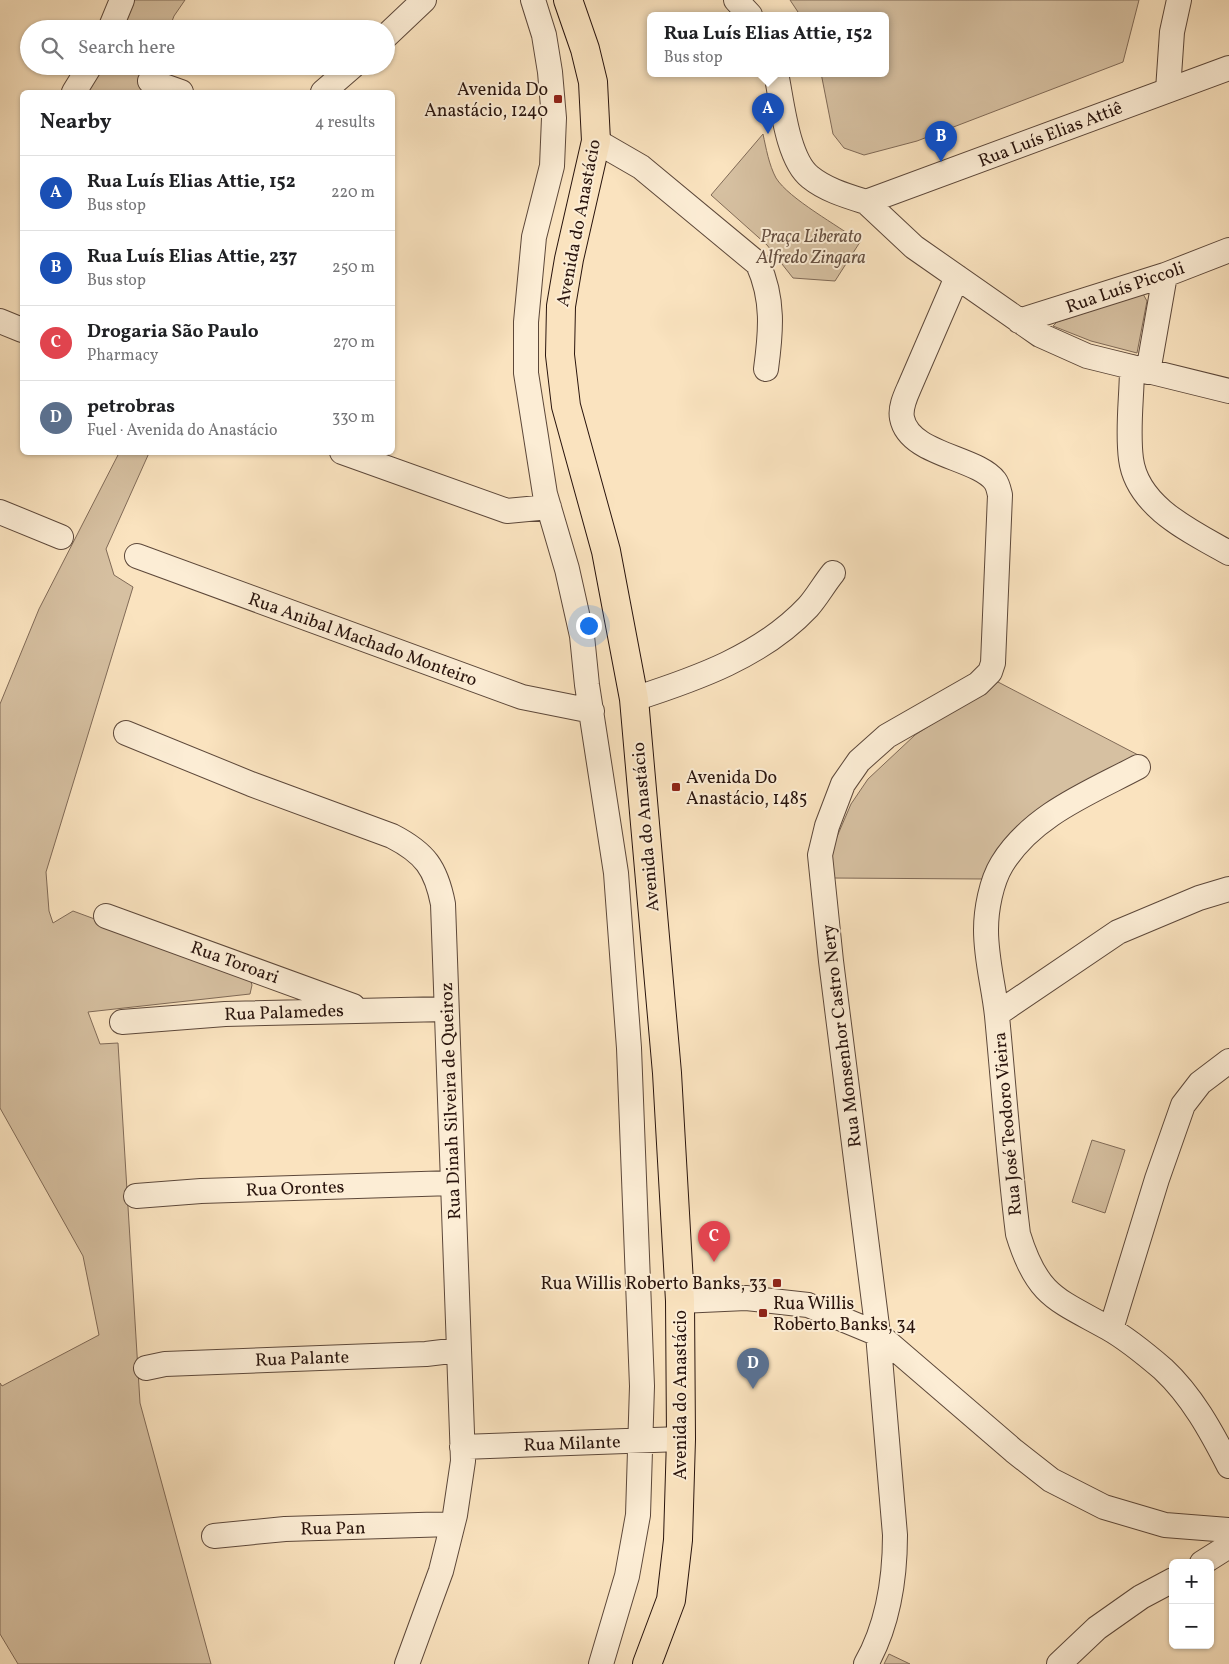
<!DOCTYPE html>
<meta charset="utf-8">
<style>
body{margin:0;font-family:Vollkorn,serif;background:#f2f2f2;color:#202124}
.controls{position:absolute;right:15px;bottom:15px;display:grid;overflow:hidden;border-radius:8px;box-shadow:0 1px 4px #0004}
.controls button{width:45px;height:45px;display:grid;place-items:center;padding:0;border:0;border-bottom:1px solid #e0e0e0;background:#fff;color:#202124;font:25px sans-serif}
.you{position:absolute;left:588px;top:625px;width:18px;height:18px;margin:-12px;border:4px solid #fff;border-radius:50%;background:#1a73e8;box-shadow:0 0 0 8px #1a73e833}
.badge{display:grid;place-items:center;width:32px;height:32px;border-radius:50%;background:#8f2418;color:#fff;font-size:16px;font-weight:700}
.pin{position:absolute;translate:-50% -41px;filter:drop-shadow(0 1px 2px #0008)}
.pin::after{content:'';position:absolute;top:26px;width:18px;height:15px;background:inherit;clip-path:polygon(0 0,100% 0,50% 100%)}
.popup{position:absolute;left:647px;top:12px;width:242px;height:65px;box-sizing:border-box;display:grid;place-content:center;border-radius:8px;background:#fff;filter:drop-shadow(0 1px 4px #0005);font-size:16px;white-space:nowrap;color:#757577}
.popup b{font-size:19px;color:#202124}
.popup::after{content:'';position:absolute;left:50%;top:100%;margin-left:-10px;border:10px solid transparent;border-top-color:#fff}
.list{margin:0;padding:0;list-style:none}
h2{display:flex;justify-content:space-between;align-items:center;height:65px;margin:0;padding:0 20px;font-size:21px}
h2 small{font-size:16px;font-weight:400;color:#757577}
.list li{display:grid;grid-template-columns:32px 1fr auto;gap:15px;align-items:center;box-sizing:border-box;height:75px;padding:0 20px;border-top:1px solid #e0e0e0}
.list b{display:block;font-size:19px;white-space:nowrap}
.list p{margin:0;font-size:16px;white-space:nowrap;color:#757577}
.list em{font-size:16px;font-style:normal;color:#757577}
.icon{flex:none;width:28px;height:28px;fill:none;stroke:currentColor;stroke-width:2;stroke-linecap:round;stroke-linejoin:round}
.map{position:relative;flex:none;width:1229px;height:1664px;overflow:hidden}
.search{position:absolute;background:#fff;box-shadow:0 1px 4px #0004;left:20px;top:20px;width:375px;height:55px;display:flex;align-items:center;gap:12px;box-sizing:border-box;padding:0 18px;border-radius:28px;color:#757577;font-size:19px}
.panel{position:absolute;background:#fff;box-shadow:0 1px 4px #0004;left:20px;top:90px;width:375px;height:365px;border-radius:8px}
.map>svg:first-child{display:block}
.green{fill:#d6c0a1;stroke:#806a57}
.lines{fill:none;stroke-linecap:round;stroke-linejoin:round}
.minor-casing{stroke:#5d483a;stroke-width:26}
.major-casing{stroke:#29140d;stroke-width:30}
.minor{stroke:#fcedd5;stroke-width:24}
.major{stroke:#fae3bf;stroke-width:28}
.poi-dot{fill:#8f2418;stroke:#fcedd5;stroke-width:2}
.labels{text-anchor:middle;stroke-width:4;stroke-linejoin:round;paint-order:stroke}
.poi-label{font-size:18px;fill:#29140d;stroke:#fcedd5;text-anchor:end}
.street-label{font-size:18px;fill:#29140d;stroke:#fcedd5}
.park-label{font-size:18px;font-style:italic;fill:#665041;stroke:#fcedd5}
</style>
<div class="map">
<svg width="1229" height="1664" viewBox="0 0 1229 1664">
<rect width="100%" height="100%" fill="#fae3bf"/>
<filter id="stains"><feTurbulence type="fractalNoise" baseFrequency=".004" numOctaves="4"/><feColorMatrix values="0 0 0 0 .2 0 0 0 0 .09 0 0 0 0 .02 0 0 0 .5 -.17"/></filter>
<radialGradient id="worn" r=".72"><stop offset=".6" stop-color="#630" stop-opacity="0"/><stop offset="1" stop-color="#630" stop-opacity=".3"/></radialGradient>
<!-- green -->
<path class="green" d="M 132,0 L 185,0 L 174,16 L 169,29 L 122,29 Z
M 790,0 L 1139,0 L 1123,62 L 917,141 L 864,155 L 844,148 L 833,134 L 821,73 L 886,73 L 886,15 L 800,15 Z
M 103,66 L 154,66 L 162,92 L 84,92 Z
M 763,134 C 766,148 769,165 776,178 C 789,199 839,226 860,242 L 835,281 L 793,278 L 767,245 L 711,195 Z
M 1143,294 L 1147,301 L 1137,353 L 1091,341 L 1053,326 L 1057,322 Z
M 119,453 L 149,453 L 106,549 L 114,575 L 133,587 L 46,872 L 49,911 L 53,923 L 73,911 L 249,976 L 252,985 L 250,994 L 88,1012 L 100,1044 L 118,1043 L 140,1403 L 211,1664 L 18,1664 L 0,1634 L 0,1383 L 2,1386 L 99,1335 L 83,1256 L 0,1108 L 0,704 L 39,609 Z
M 998,682 L 1142,757 L 983,879 L 831,878 L 833,846 L 851,804 L 868,779 L 915,735 Z
M 1092,1140 L 1125,1150 L 1105,1213 L 1072,1202 Z
M 889,1654 L 910,1664 L 884,1664 Z"/>
<g class="lines">
<!-- minor casing -->
<g class="minor-casing">
<path id="minor" d="M 533,0 L 544,35 L 550,72 L 554,118 L 552,166 L 534,237 L 526,322 L 526,373 L 545,494 L 567,569 L 582,636 L 587,685 L 616,873 L 629,1048 L 642,1386 L 638,1515 L 627,1576 L 601,1664
M 736,0 L 750,15
M 110,29 L 122,0
M 386,36 L 424,0
M 776,73 C 782,101 787,159 810,177 C 826,190 847,196 866,202 L 1229,68
M 150,81 L 181,92
M 1168,90 L 1172,32 L 1179,0
M 74,92 L 90,66
M 323,92 L 353,66
M 596,141 L 641,167 L 758,264 C 774,299 771,332 766,369
M 866,202 L 914,247 L 1040,335 L 1087,356 L 1229,391
M 0,321 L 22,330
M 1019,321 L 1165,275 L 1229,250
M 1132,367 C 1132,397 1127,429 1131,459 C 1137,507 1192,532 1229,553
M 1148,372 L 1165,275
M 342,452 L 507,511 L 549,507
M 0,512 L 61,537
M 137,556 L 522,697 L 592,711
M 634,699 C 696,679 762,656 808,607 C 817,597 824,584 833,573
M 126,733 L 251,784 L 392,836 C 425,853 436,868 443,904 L 463,1461 L 455,1515 L 441,1571 L 407,1664
M 1138,767 C 1089,793 1032,815 1002,864 C 991,882 986,910 986,930 C 986,960 994,987 997,1016 C 1004,1089 1009,1162 1018,1234 C 1037,1296 1056,1299 1108,1328 C 1124,1337 1149,1357 1163,1369 C 1192,1396 1211,1431 1229,1466
M 106,916 L 353,1006
M 997,1014 L 1118,932 L 1199,898 L 1229,889
M 122,1022 L 225,1014 L 446,1009
M 136,1196 L 201,1191 L 453,1183
M 680,1301 L 746,1298 L 808,1305 L 878,1334 L 1014,1451 L 1051,1480 L 1104,1507 L 1165,1525 L 1229,1530
M 1111,1329 L 1157,1179 L 1183,1105 L 1200,1083 L 1229,1061
M 146,1368 L 165,1364 L 426,1354 L 459,1350
M 462,1447 L 681,1439
M 214,1536 L 285,1529 L 452,1524
M 1202,1563 L 1229,1546
M 866,1664 C 888,1625 895,1580 895,1535 L 878,1334 L 831,961 L 820,855 L 827,826 L 843,784 L 859,761 L 887,736 L 978,684 L 990,672 L 993,663 L 1000,495 C 999,491 998,485 995,481 C 977,457 909,455 902,418 C 900,408 905,397 909,388 L 957,277
M 1059,1664 L 1097,1628 L 1141,1597 L 1173,1580"/>
</g>
<!-- major casing -->
<g class="major-casing">
<path id="major" d="M 568,0 L 585,49 L 593,82 L 596,141 L 569,259 L 561,306 L 560,355 L 566,406 L 606,551 L 634,699 L 667,1073 L 680,1301 L 681,1439 L 678,1540 L 671,1600 L 647,1664"/>
</g>
<!-- minor -->
<use href="#minor" class="minor"/>
<!-- major -->
<use href="#major" class="major"/>
</g>
<!-- markers -->
<g class="poi-dot">
<rect x="553" y="94" width="10" height="10" rx="2.5"/>
<rect x="671" y="782" width="10" height="10" rx="2.5"/>
<rect x="772" y="1278" width="10" height="10" rx="2.5"/>
<rect x="758" y="1308" width="10" height="10" rx="2.5"/>
</g>
<g class="labels">
<!-- poi labels -->
<g class="poi-label">
<text x="548" y="95">Avenida Do<tspan x="548" dy="21">Anastácio, 1240</tspan></text>
<text x="686" y="783" text-anchor="start">Avenida Do<tspan x="686" dy="21">Anastácio, 1485</tspan></text>
<text x="767" y="1289">Rua Willis Roberto Banks, 33</text>
<text x="773" y="1309" text-anchor="start">Rua Willis<tspan x="773" dy="21">Roberto Banks, 34</tspan></text>
</g>
<!-- street labels -->
<g class="street-label">
<text transform="translate(1050 134) rotate(-21)" y="6">Rua Luís Elias Attiê</text>
<text transform="translate(578 223) rotate(-79)" y="6">Avenida do Anastácio</text>
<text transform="translate(1125 287) rotate(-19)" y="6">Rua Luís Piccoli</text>
<text transform="translate(363 639) rotate(20)" y="6">Rua Anibal Machado Monteiro</text>
<text transform="translate(645 827) rotate(-95)" y="6">Avenida do Anastácio</text>
<text transform="translate(235 962) rotate(20)" y="6">Rua Toroari</text>
<text transform="translate(284 1012) rotate(-2)" y="6">Rua Palamedes</text>
<text transform="translate(841 1036) rotate(-97)" y="6">Rua Monsenhor Castro Nery</text>
<text transform="translate(450 1101) rotate(-92)" y="6">Rua Dinah Silveira de Queiroz</text>
<text transform="translate(1007 1124) rotate(-95)" y="6">Rua José Teodoro Vieira</text>
<text transform="translate(295 1188) rotate(-2)" y="6">Rua Orontes</text>
<text transform="translate(302 1358) rotate(-2)" y="6">Rua Palante</text>
<text transform="translate(680 1395) rotate(-90)" y="6">Avenida do Anastácio</text>
<text transform="translate(572 1443) rotate(-2)" y="6">Rua Milante</text>
<text transform="translate(333 1528) rotate(-1)" y="6">Rua Pan</text>
</g>
<!-- park labels -->
<g class="park-label">
<text x="811" y="242">Praça Liberato<tspan x="811" dy="21">Alfredo Zingara</tspan></text>
</g>
</g>
<rect width="100%" height="100%" filter="url(#stains)"/>
<rect width="100%" height="100%" fill="url(#worn)"/>
</svg>
<div class="controls">
<button>+</button>
<button>−</button>
</div>
<div class="you"></div>
<div class="pin badge" style="left:768px;top:134px;background:#1a4fb4">A</div>
<div class="popup"><b>Rua Luís Elias Attie, 152</b>Bus stop</div>
<div class="pin badge" style="left:941px;top:162px;background:#1a4fb4">B</div>
<div class="pin badge" style="left:714px;top:1262px;background:#e0444e">C</div>
<div class="pin badge" style="left:753px;top:1389px;background:#5c6f8a">D</div>
<div class="search"><svg class="icon" aria-label="search" viewBox="0 0 24 24"><circle cx="10" cy="10" r="6"/><path d="M15 15l6 6"/></svg>Search here</div>
<section class="panel">
<h2>Nearby<small>4 results</small></h2>
<ul class="list">
<li><span class="badge" style="background:#1a4fb4">A</span><div><b>Rua Luís Elias Attie, 152</b><p>Bus stop</p></div><em>220 m</em></li>
<li><span class="badge" style="background:#1a4fb4">B</span><div><b>Rua Luís Elias Attie, 237</b><p>Bus stop</p></div><em>250 m</em></li>
<li><span class="badge" style="background:#e0444e">C</span><div><b>Drogaria São Paulo</b><p>Pharmacy</p></div><em>270 m</em></li>
<li><span class="badge" style="background:#5c6f8a">D</span><div><b>petrobras</b><p>Fuel · Avenida do Anastácio</p></div><em>330 m</em></li>
</ul>
</section>
</div>
